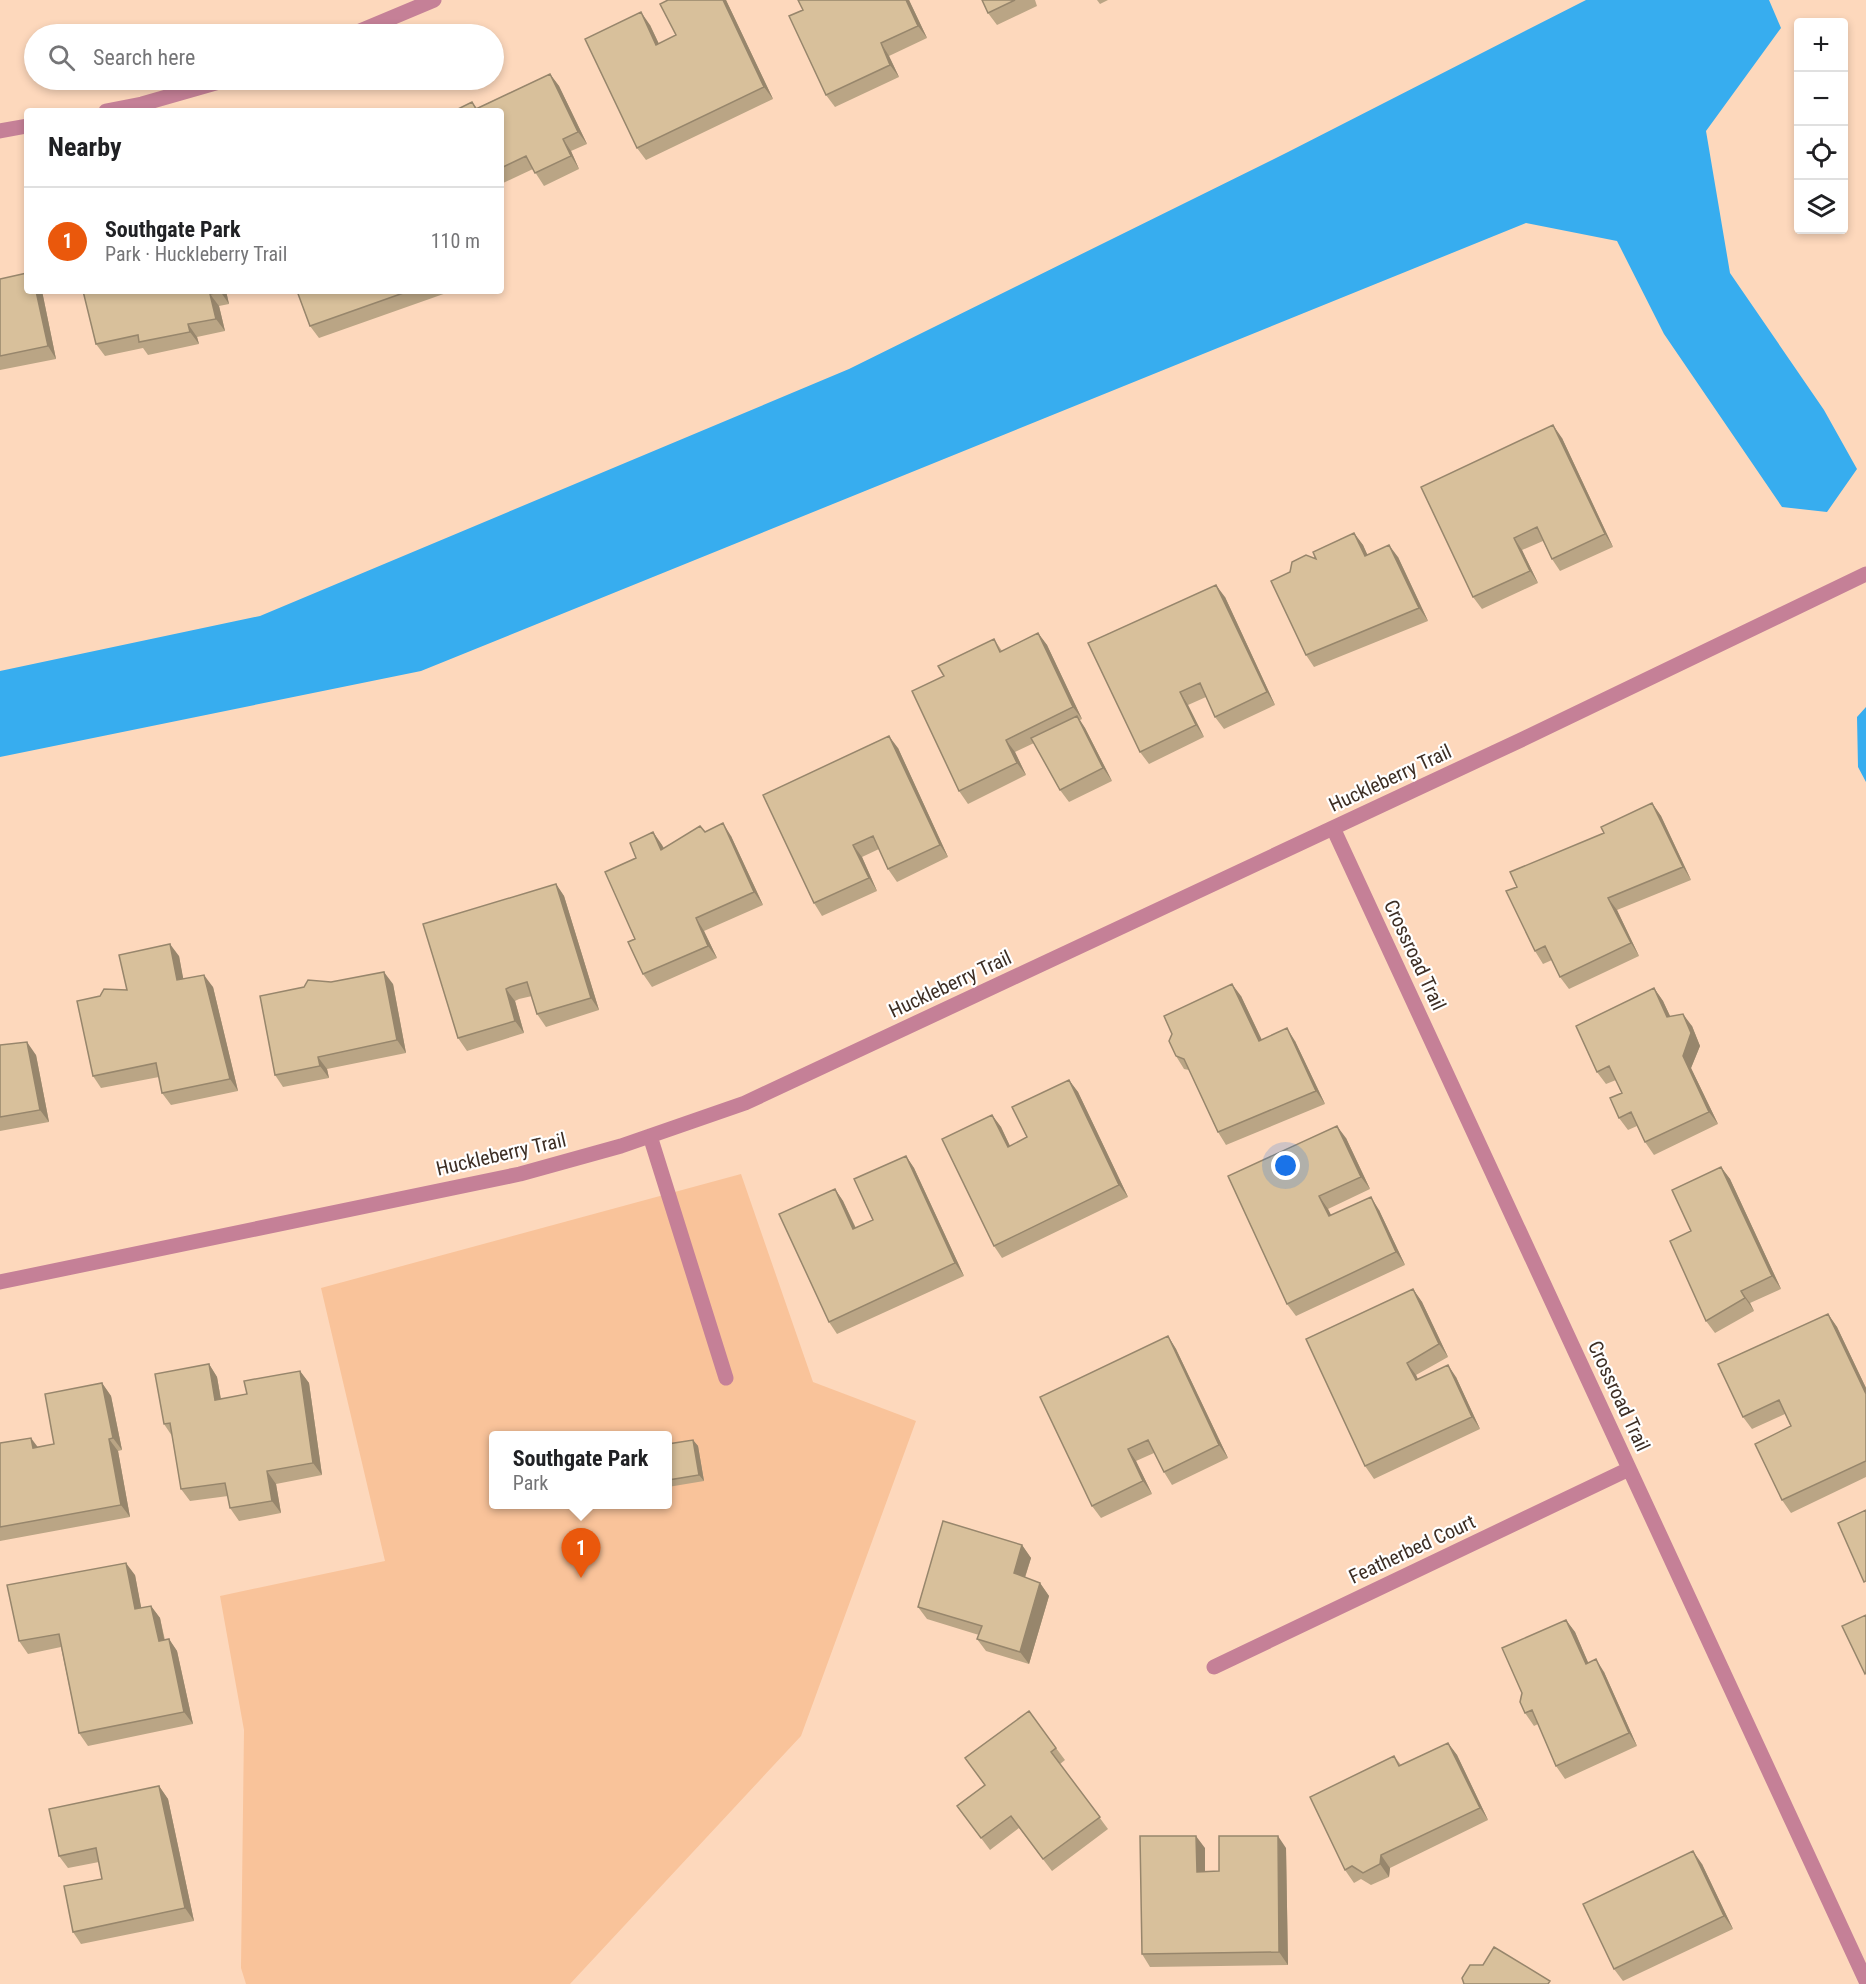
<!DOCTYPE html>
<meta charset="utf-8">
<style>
body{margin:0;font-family:"Roboto Condensed",sans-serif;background:#f2f2f2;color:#202124}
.controls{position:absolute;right:18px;top:18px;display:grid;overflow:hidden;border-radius:6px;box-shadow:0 3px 9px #0003}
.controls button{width:54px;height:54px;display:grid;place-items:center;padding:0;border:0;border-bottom:2px solid #e0e0e0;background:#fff;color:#202124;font:30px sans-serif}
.you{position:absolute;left:1286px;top:1166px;width:21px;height:21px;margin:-15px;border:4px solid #fff;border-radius:50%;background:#1a73e8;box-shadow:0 0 0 9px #1a73e833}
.badge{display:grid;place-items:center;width:39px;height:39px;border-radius:50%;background:#ea580c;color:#fff;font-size:20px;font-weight:700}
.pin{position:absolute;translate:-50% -50px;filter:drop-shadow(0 2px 3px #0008)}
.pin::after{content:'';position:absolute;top:32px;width:21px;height:18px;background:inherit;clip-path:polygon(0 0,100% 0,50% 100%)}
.popup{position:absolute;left:489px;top:1431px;width:183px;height:78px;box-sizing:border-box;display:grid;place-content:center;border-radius:6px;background:#fff;filter:drop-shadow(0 2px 4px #0005);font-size:20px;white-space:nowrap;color:#757577}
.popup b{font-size:22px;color:#202124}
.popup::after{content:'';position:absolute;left:50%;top:100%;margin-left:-12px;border:12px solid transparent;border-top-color:#fff}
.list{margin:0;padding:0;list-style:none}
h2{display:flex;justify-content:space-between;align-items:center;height:78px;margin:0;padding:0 24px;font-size:26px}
h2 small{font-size:20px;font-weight:400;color:#757577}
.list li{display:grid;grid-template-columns:39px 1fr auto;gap:18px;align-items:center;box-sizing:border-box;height:108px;padding:0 24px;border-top:2px solid #e0e0e0}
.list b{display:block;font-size:22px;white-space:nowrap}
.list p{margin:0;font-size:20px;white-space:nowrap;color:#757577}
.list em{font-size:20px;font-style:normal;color:#757577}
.icon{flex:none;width:33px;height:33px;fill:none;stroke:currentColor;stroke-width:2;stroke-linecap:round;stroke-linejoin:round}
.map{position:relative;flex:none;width:1866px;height:1984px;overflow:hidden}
.search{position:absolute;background:#fff;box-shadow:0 3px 9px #0003;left:24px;top:24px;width:480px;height:66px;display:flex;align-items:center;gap:15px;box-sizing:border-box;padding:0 21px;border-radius:33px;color:#757577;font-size:22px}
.panel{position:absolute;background:#fff;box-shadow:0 3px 9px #0003;left:24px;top:108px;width:480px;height:186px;border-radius:6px}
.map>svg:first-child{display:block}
.green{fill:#f9c39a;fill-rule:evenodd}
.water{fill:#37adef}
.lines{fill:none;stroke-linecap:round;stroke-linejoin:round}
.minor{stroke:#c58097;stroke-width:15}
.wall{fill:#baa585}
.shaded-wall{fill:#97866c}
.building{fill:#d8c09b;stroke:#97866c;stroke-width:1.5}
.labels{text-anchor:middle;stroke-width:4.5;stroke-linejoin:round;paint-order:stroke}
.street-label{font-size:20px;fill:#3d2e24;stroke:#fff}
</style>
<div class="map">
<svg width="1866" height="1984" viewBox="0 0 1866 1984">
<rect width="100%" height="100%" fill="#fdd8bc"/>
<!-- green -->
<path class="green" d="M 741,1174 L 813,1382 L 916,1421 L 801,1736 L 570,1984 L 246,1984 L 241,1968 L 244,1730 L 220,1596 L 385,1561 L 321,1288 ZM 494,1436 L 668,1436 L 668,1504 L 494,1504 Z"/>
<!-- water -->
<path class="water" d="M 1586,0 L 1769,0 L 1781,28 L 1706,131 L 1730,273 L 1824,410 L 1857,469 L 1827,512 L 1782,507 L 1664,334 L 1617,241 L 1526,223 L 421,671 L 0,757 L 0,671 L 260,616 L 849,369 L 1288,152 Z
M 1866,707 L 1866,782 L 1858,767 L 1857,717 Z"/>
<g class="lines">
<!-- minor -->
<path class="minor" d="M 353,34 L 434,0
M 106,111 L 142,104 L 226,80
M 0,131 L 27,126
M 1333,828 L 1866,1981
M 650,1136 L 726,1378
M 0,1282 L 520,1174 L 621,1146 L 745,1103 L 1523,739 L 1866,574
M 1214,1667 L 1629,1469"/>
</g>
<!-- wall -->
<path class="wall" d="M 726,0 L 773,99 L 646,160 L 637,148 L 650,25 L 659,44 L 676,35 Z
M 798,0 L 909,0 L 927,38 L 889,56 L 899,77 L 835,107 L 826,95 L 803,10 Z
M 982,0 L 1035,0 L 1037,6 L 997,25 L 988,13 Z
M 1097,0 L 1108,0 L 1100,4 Z
M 550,74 L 559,86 L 587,144 L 571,151 L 579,169 L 544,186 L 533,169 L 501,184 L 501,111 L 454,111 L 472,102 L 477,108 Z
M 0,279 L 27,291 L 42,291 L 56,359 L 0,370 Z
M 83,291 L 226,291 L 229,304 L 219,306 L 225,331 L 197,337 L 199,344 L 148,355 L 143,348 L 105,356 L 96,344 Z
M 297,291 L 452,291 L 319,338 L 310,326 Z
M 1562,438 L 1613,547 L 1560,571 L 1552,559 L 1543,541 L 1522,550 L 1538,583 L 1482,609 L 1473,597 Z
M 1354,533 L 1363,545 L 1367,555 L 1398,557 L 1428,621 L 1314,667 L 1306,655 L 1290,572 L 1316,559 Z
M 1225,597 L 1275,705 L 1224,729 L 1215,717 L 1206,697 L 1188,705 L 1204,737 L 1149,764 L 1140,752 Z
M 1038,633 L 1047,645 L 1082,719 L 1080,720 L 1085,728 L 1112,781 L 1069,802 L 1060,790 L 1034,743 L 1015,752 L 1026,775 L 968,804 L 959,791 L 944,676 L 994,639 L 1002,651 Z
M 898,748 L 948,857 L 897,882 L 888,869 L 879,849 L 862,857 L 877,891 L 822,916 L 814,903 Z
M 1652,803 L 1661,816 L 1691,880 L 1617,910 L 1639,956 L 1569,989 L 1560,977 L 1552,960 L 1543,964 L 1535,951 L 1517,887 Z
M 653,832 L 664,848 L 705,832 L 731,836 L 763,905 L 704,931 L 717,958 L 652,987 L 643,974 L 636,858 Z
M 556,884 L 564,896 L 599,1010 L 546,1027 L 537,1014 L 532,996 L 519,999 L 515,1001 L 524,1033 L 467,1051 L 458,1038 Z
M 179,956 L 183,979 L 213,987 L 238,1091 L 171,1105 L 162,1093 L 159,1077 L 101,1088 L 93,1076 L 100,996 L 127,990 Z
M 393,984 L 406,1053 L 327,1069 L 329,1078 L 283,1087 L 275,1075 Z
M 1654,988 L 1663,1001 L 1670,1016 L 1692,1026 L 1700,1046 L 1691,1068 L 1718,1124 L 1654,1155 L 1645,1142 L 1637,1126 L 1628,1130 L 1619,1118 L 1622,1093 L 1616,1080 L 1606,1084 L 1597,1072 Z
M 1241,996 L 1262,1040 L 1295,1041 L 1325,1104 L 1226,1145 L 1218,1132 L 1189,1070 L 1184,1069 L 1176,1056 Z
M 0,1045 L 36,1055 L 49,1122 L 0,1131 Z
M 1069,1080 L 1078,1092 L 1128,1197 L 1002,1258 L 994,1246 L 992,1115 L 1001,1127 L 1010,1146 L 1027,1137 Z
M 1346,1138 L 1370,1189 L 1328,1209 L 1331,1215 L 1379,1210 L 1405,1265 L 1296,1316 L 1287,1304 L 1228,1176 Z
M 906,1156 L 914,1168 L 964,1276 L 837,1334 L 829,1322 L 835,1189 L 843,1201 L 856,1228 L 873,1220 Z
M 1721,1167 L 1730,1179 L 1781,1289 L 1750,1303 L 1754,1311 L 1715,1333 L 1706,1321 L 1691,1231 Z
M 1413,1289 L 1422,1302 L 1448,1357 L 1416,1375 L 1418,1379 L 1456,1377 L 1480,1429 L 1374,1479 L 1365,1466 Z
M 1828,1314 L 1837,1327 L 1866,1388 L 1866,1477 L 1791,1513 L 1782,1500 L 1791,1426 L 1785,1414 L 1752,1429 L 1743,1417 Z
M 1168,1336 L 1176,1349 L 1228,1458 L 1172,1485 L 1164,1472 L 1154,1453 L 1136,1461 L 1152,1494 L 1101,1518 L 1092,1506 Z
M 209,1364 L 217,1377 L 221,1399 L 247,1394 L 300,1371 L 309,1383 L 322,1475 L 276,1484 L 281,1513 L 239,1521 L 230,1508 L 228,1496 L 190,1501 L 181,1489 L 172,1436 L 164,1424 Z
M 102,1383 L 111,1396 L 122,1450 L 118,1451 L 130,1517 L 0,1541 L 0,1443 L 38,1447 L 54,1444 Z
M 693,1440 L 698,1446 L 704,1481 L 668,1487 L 668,1444 Z
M 1022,1545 L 1031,1558 L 1025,1578 L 1040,1583 L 1049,1596 L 1029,1664 L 986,1651 L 977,1639 L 979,1635 L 927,1619 L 918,1607 Z
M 135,1575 L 141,1608 L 151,1606 L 160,1618 L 165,1640 L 169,1639 L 177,1651 L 193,1724 L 88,1746 L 79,1733 L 61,1647 L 28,1654 L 19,1641 Z
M 1566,1620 L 1575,1632 L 1588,1663 L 1604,1672 L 1637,1746 L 1565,1779 L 1556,1766 L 1538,1724 L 1534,1726 L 1525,1713 Z
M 1448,1743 L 1457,1755 L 1488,1820 L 1390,1868 L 1389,1877 L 1371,1885 L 1361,1879 L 1354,1883 L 1345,1870 L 1394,1756 L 1401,1765 Z
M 1056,1748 L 1065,1760 L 1060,1764 L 1108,1829 L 1052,1871 L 1019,1828 L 990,1850 L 957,1806 L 985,1785 L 965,1758 Z
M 159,1786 L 168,1799 L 194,1921 L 81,1944 L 73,1932 L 102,1879 L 99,1862 L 68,1868 L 59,1856 Z
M 1205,1848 L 1205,1871 L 1219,1871 L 1286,1848 L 1288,1965 L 1150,1967 L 1142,1954 Z
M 1702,1864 L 1733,1929 L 1623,1981 L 1614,1969 Z"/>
<!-- shaded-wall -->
<path class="shaded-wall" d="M 723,0 L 726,0 L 773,99 L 764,87 Z
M 906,0 L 909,0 L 927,38 L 918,26 Z
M 641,12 L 650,25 L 665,57 L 656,45 Z
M 881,43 L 889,56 L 899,77 L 890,65 Z
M 550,74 L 559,86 L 587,144 L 578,132 Z
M 563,139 L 571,151 L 579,169 L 571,156 Z
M 36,291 L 42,291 L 56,359 L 48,346 Z
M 220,291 L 226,291 L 229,304 Z
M 210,294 L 219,306 L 225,331 L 216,319 Z
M 188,324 L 197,337 L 199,344 L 190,332 Z
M 1553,425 L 1562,438 L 1613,547 L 1605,534 Z
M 1354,533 L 1363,545 L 1374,569 L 1365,556 Z
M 1514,538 L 1522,550 L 1538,583 L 1530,571 Z
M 1389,545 L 1398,557 L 1428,621 L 1419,608 Z
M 1216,585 L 1225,597 L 1275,705 L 1267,692 Z
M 1038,633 L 1047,645 L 1082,719 L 1073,707 Z
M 1180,692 L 1188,705 L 1204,737 L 1196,725 Z
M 1077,716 L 1085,728 L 1112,781 L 1103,768 Z
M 889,736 L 898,748 L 948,857 L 940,845 Z
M 1006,740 L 1015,752 L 1026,775 L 1017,763 Z
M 1652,803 L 1661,816 L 1691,880 L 1683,867 Z
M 723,823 L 731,836 L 763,905 L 754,892 Z
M 653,832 L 662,845 L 670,862 L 661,850 Z
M 853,845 L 862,857 L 877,891 L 869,878 Z
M 556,884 L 564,896 L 599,1010 L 591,998 Z
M 1608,898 L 1617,910 L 1639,956 L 1631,943 Z
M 696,918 L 704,931 L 717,958 L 708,946 Z
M 170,944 L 179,956 L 186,993 L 177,980 Z
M 384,972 L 393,984 L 406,1053 L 397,1040 Z
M 204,975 L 213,987 L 238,1091 L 230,1079 Z
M 1232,984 L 1241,996 L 1268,1053 L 1259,1041 Z
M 1654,988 L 1663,1001 L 1676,1029 L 1667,1017 Z
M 506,989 L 515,1001 L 524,1033 L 515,1021 Z
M 1683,1014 L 1692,1026 L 1700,1046 L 1691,1068 L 1718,1124 L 1709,1112 L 1683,1056 Z
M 1287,1028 L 1295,1041 L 1325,1104 L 1316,1091 Z
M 27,1042 L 36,1055 L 49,1122 L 40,1110 Z
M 318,1057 L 327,1069 L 329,1078 L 320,1066 Z
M 1069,1080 L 1078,1092 L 1128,1197 L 1119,1185 Z
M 992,1115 L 1001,1127 L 1016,1159 L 1008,1147 Z
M 1337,1126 L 1346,1138 L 1370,1189 L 1361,1177 Z
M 906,1156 L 914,1168 L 964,1276 L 955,1263 Z
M 1721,1167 L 1730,1179 L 1781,1289 L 1772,1276 Z
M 835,1189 L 843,1201 L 862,1242 L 853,1229 Z
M 1319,1196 L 1328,1209 L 1338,1229 L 1329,1216 Z
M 1371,1197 L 1379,1210 L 1405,1265 L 1396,1252 Z
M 1413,1289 L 1422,1302 L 1448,1357 L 1439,1344 Z
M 1741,1291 L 1750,1303 L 1754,1311 L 1745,1298 Z
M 1828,1314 L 1837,1327 L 1866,1388 L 1866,1394 Z
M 1168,1336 L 1176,1349 L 1228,1458 L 1219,1445 Z
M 1407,1363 L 1416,1375 L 1424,1393 L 1416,1380 Z
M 209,1364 L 217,1377 L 223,1412 L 215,1400 Z
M 1448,1365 L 1456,1377 L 1480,1429 L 1472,1417 Z
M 300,1371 L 309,1383 L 322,1475 L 313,1463 Z
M 102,1383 L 111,1396 L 122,1450 L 113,1438 Z
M 31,1438 L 40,1450 L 33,1448 Z
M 109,1439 L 118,1451 L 130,1517 L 121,1505 Z
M 693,1440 L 698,1446 L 704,1481 L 699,1475 Z
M 1128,1449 L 1136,1461 L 1152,1494 L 1143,1481 Z
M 267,1471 L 276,1484 L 281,1513 L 272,1501 Z
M 1022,1545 L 1031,1558 L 1022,1586 L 1014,1573 Z
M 126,1563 L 135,1575 L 144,1622 L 135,1609 Z
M 1040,1583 L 1049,1596 L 1029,1664 L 1020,1652 Z
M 151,1606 L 160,1618 L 167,1654 L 159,1641 Z
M 1566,1620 L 1575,1632 L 1594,1676 L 1586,1664 Z
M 169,1639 L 177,1651 L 193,1724 L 184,1712 Z
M 1596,1659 L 1604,1672 L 1637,1746 L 1629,1733 Z
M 1448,1743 L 1457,1755 L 1488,1820 L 1480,1808 Z
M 159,1786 L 168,1799 L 194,1921 L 185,1908 Z
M 1196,1836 L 1205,1848 L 1205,1884 L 1197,1872 Z
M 1278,1836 L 1286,1848 L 1288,1965 L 1279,1952 Z
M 1693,1851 L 1702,1864 L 1733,1929 L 1724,1916 Z
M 1381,1855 L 1390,1868 L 1389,1877 L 1380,1864 Z"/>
<!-- building -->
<path class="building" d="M 668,0 L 723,0 L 764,87 L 637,148 L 585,39 L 641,12 L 656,45 L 676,35 L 660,4 Z
M 798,0 L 906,0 L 918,26 L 881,43 L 890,65 L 826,95 L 789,16 L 803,10 Z
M 982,0 L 1015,0 L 988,13 Z
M 550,74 L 578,132 L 563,139 L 571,156 L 535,173 L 526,156 L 501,168 L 501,111 L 454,111 L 472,102 L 476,109 Z
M 27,273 L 27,291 L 36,291 L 48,346 L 0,356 L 0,279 Z
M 83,291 L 220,291 L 220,292 L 210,294 L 216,319 L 188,324 L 190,332 L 139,342 L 138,335 L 96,344 Z
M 297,291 L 409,291 L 310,326 Z
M 1553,425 L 1605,534 L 1552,559 L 1537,527 L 1514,538 L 1530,571 L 1473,597 L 1421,487 Z
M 1354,533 L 1365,556 L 1389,545 L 1419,608 L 1306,655 L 1271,581 L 1290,572 L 1292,562 L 1306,555 L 1316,559 L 1313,552 Z
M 1216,585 L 1267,692 L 1215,717 L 1200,683 L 1180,692 L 1196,725 L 1140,752 L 1088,643 Z
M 1038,633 L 1073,707 L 1006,740 L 1017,763 L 959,791 L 912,691 L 944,676 L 938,666 L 994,639 L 1000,652 Z
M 1077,716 L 1103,768 L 1060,790 L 1031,738 Z
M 889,736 L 940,845 L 888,869 L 873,836 L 853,845 L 869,878 L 814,903 L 763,795 Z
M 1652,803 L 1683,867 L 1608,898 L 1631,943 L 1560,977 L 1545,946 L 1535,951 L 1506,891 L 1517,887 L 1510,872 L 1604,833 L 1601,827 Z
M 723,823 L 754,892 L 696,918 L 708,946 L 643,974 L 628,942 L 635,939 L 605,872 L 636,858 L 630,843 L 653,832 L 661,850 L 700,826 L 705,832 Z
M 556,884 L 591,998 L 537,1014 L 527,982 L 510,987 L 506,989 L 515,1021 L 458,1038 L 423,924 Z
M 170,944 L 177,980 L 204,975 L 230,1079 L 162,1093 L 156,1063 L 93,1076 L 77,1001 L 100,996 L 104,989 L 127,990 L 119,955 Z
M 384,972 L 397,1040 L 318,1057 L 320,1066 L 275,1075 L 260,996 L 304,987 L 308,980 L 331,982 Z
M 1232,984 L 1259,1041 L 1287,1028 L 1316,1091 L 1218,1132 L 1184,1059 L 1176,1056 L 1169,1041 L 1172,1034 L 1164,1016 Z
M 1654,988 L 1667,1017 L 1683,1014 L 1691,1033 L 1683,1056 L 1709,1112 L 1645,1142 L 1631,1112 L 1619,1118 L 1610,1098 L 1622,1093 L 1609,1066 L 1597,1072 L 1576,1026 Z
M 27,1042 L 40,1110 L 0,1117 L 0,1045 Z
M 1069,1080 L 1119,1185 L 994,1246 L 942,1139 L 992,1115 L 1008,1147 L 1027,1137 L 1012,1107 Z
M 1337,1126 L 1361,1177 L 1319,1196 L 1329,1216 L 1371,1197 L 1396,1252 L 1287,1304 L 1228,1176 Z
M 906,1156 L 955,1263 L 829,1322 L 779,1214 L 835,1189 L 853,1229 L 873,1220 L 854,1179 Z
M 1721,1167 L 1772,1276 L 1741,1291 L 1745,1298 L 1706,1321 L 1670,1241 L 1691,1231 L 1672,1190 Z
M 1413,1289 L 1439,1344 L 1407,1363 L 1416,1380 L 1448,1365 L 1472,1417 L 1365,1466 L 1306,1339 Z
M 1828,1314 L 1866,1394 L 1866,1461 L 1782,1500 L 1755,1444 L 1791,1426 L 1779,1400 L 1743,1417 L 1718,1364 Z
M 1168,1336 L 1219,1445 L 1164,1472 L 1148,1440 L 1128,1449 L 1143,1481 L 1092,1506 L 1040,1397 Z
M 209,1364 L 215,1400 L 247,1394 L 244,1381 L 300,1371 L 313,1463 L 267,1471 L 272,1501 L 230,1508 L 225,1483 L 181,1489 L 170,1423 L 164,1424 L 155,1374 Z
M 102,1383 L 113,1438 L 109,1439 L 121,1505 L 0,1527 L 0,1443 L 31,1438 L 33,1448 L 54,1444 L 45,1394 Z
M 693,1440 L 699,1475 L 668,1480 L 668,1444 Z
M 1866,1510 L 1866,1581 L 1864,1582 L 1838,1523 Z
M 943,1521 L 1022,1545 L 1014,1573 L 1040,1583 L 1020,1652 L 977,1639 L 982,1626 L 918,1607 Z
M 126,1563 L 135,1609 L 151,1606 L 159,1641 L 169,1639 L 184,1712 L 79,1733 L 59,1634 L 19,1641 L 7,1585 Z
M 1866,1615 L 1866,1673 L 1865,1674 L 1842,1626 Z
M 1566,1620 L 1586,1664 L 1596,1659 L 1629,1733 L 1556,1766 L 1532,1710 L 1525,1713 L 1520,1702 L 1522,1693 L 1502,1648 Z
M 1029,1711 L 1056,1748 L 1051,1752 L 1100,1817 L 1043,1859 L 1011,1816 L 981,1838 L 957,1806 L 985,1785 L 965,1758 Z
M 1448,1743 L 1480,1808 L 1381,1855 L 1380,1864 L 1363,1873 L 1352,1866 L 1345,1870 L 1310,1797 L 1394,1756 L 1399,1766 Z
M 159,1786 L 185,1908 L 73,1932 L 64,1886 L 102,1879 L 96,1848 L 59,1856 L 49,1809 Z
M 1140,1836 L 1196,1836 L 1197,1872 L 1219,1871 L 1219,1836 L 1278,1836 L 1279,1952 L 1142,1954 Z
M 1693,1851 L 1724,1916 L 1614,1969 L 1583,1904 Z
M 1494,1947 L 1550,1981 L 1548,1984 L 1464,1984 L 1462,1978 L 1470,1965 L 1483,1965 Z"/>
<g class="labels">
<!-- street labels -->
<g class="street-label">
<text transform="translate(1390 778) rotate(-25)" y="7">Huckleberry Trail</text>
<text transform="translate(1415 955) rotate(65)" y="7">Crossroad Trail</text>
<text transform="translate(950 984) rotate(-25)" y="7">Huckleberry Trail</text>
<text transform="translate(501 1154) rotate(-13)" y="7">Huckleberry Trail</text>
<text transform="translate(1619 1396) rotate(65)" y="7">Crossroad Trail</text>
<text transform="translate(1412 1549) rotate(-25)" y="7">Featherbed Court</text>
</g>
</g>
</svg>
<div class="controls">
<button>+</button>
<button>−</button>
<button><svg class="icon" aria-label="locate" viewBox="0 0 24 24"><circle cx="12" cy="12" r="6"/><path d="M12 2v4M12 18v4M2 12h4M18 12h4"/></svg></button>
<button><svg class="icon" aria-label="layers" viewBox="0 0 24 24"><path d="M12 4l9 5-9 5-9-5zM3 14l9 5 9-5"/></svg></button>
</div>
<div class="you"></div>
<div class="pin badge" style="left:581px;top:1578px">1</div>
<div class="popup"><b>Southgate Park</b>Park</div>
<div class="search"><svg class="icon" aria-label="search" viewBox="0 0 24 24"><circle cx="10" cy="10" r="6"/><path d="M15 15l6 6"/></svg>Search here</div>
<section class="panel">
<h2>Nearby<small></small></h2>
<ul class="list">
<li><span class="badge">1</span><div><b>Southgate Park</b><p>Park · Huckleberry Trail</p></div><em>110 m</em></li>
</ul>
</section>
</div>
